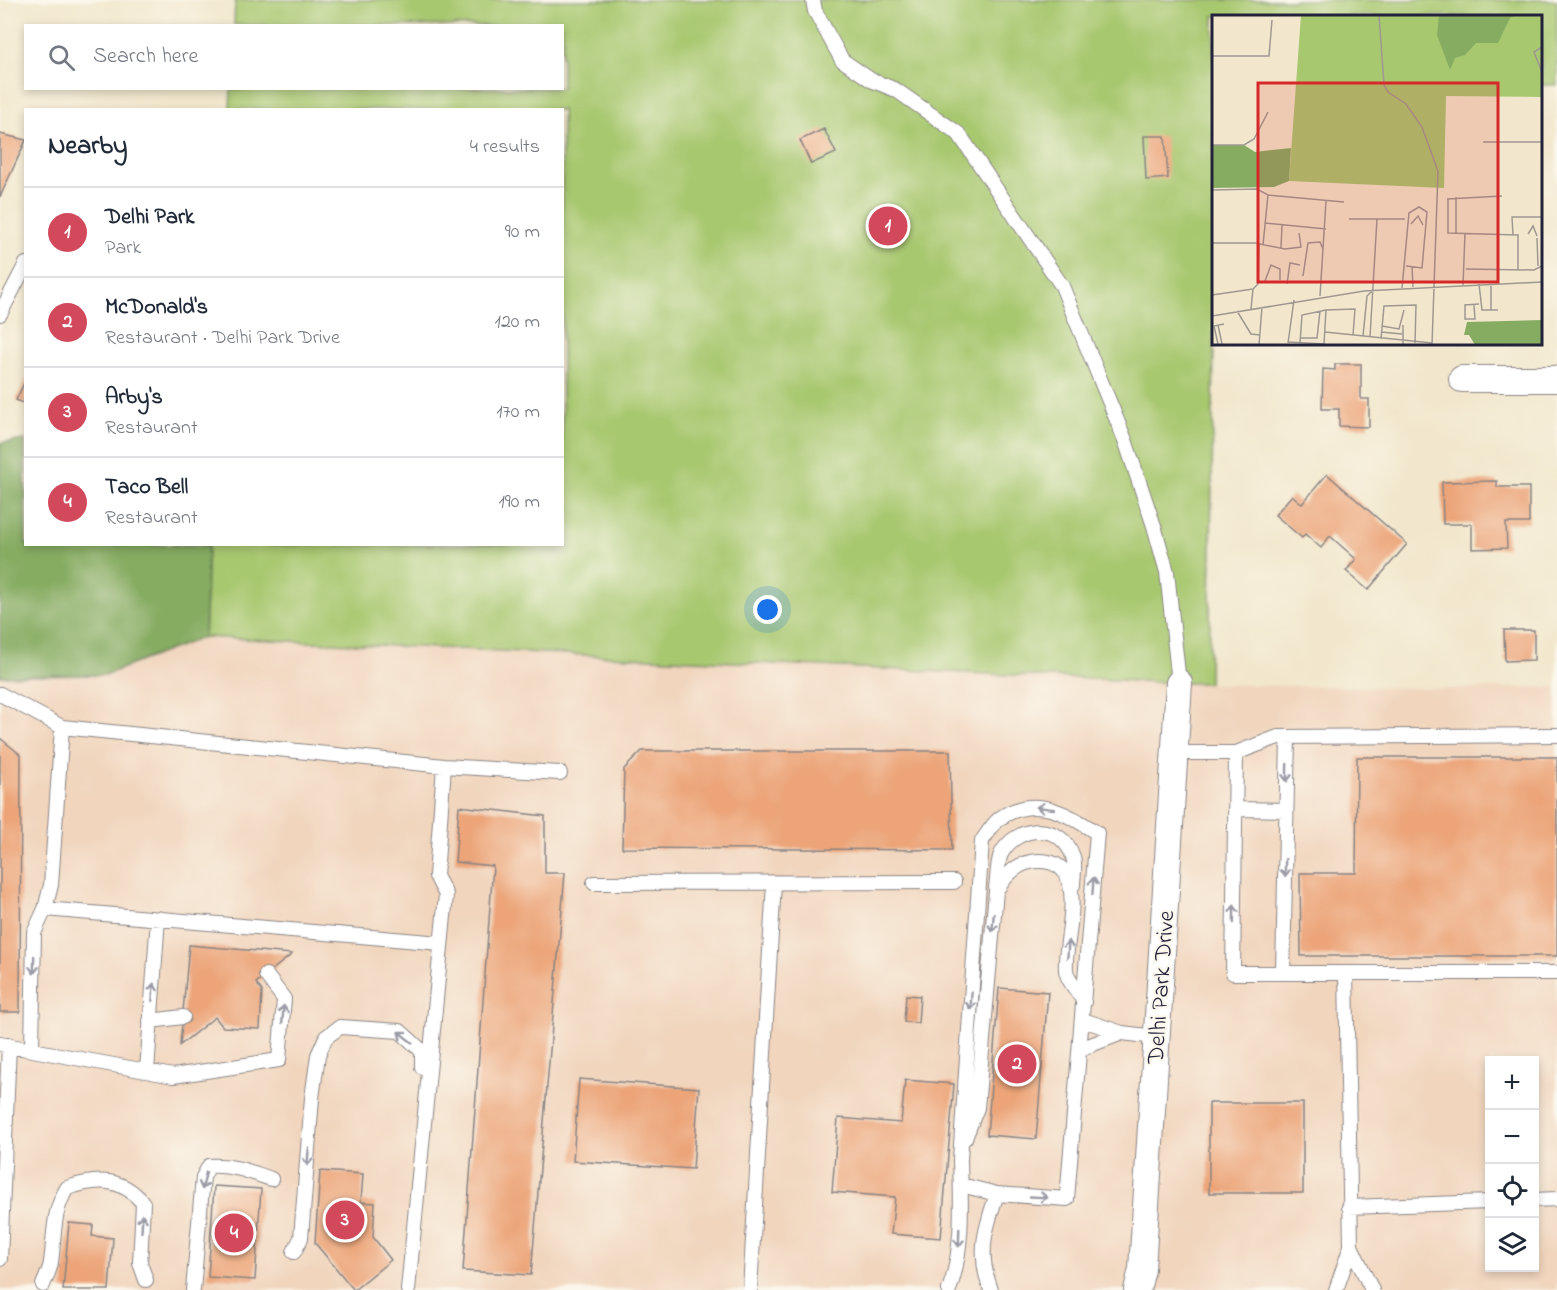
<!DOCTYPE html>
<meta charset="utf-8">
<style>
body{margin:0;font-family:"Indie Flower",sans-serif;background:#f6f6f7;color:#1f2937}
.controls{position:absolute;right:18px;bottom:18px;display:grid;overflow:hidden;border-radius:0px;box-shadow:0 3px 9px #0003}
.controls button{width:54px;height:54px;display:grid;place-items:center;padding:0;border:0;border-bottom:2px solid #e0e1e3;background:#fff;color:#1f2937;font:30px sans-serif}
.you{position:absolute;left:768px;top:610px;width:21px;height:21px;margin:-15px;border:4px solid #fff;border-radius:50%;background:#1a73e8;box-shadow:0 0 0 9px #1a73e833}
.badge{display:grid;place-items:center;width:39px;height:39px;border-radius:50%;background:#d1495b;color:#fff;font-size:20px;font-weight:700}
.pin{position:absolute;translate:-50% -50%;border:3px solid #fff;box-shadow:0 2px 6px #0006}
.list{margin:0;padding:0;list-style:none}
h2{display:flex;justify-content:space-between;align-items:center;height:78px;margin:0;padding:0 24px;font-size:26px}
h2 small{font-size:20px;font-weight:400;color:#747a83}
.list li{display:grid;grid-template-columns:39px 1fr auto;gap:18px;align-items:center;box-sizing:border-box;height:90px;padding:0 24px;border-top:2px solid #e0e1e3}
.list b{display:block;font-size:22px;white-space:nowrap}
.list p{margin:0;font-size:20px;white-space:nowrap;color:#747a83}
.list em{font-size:20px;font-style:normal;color:#747a83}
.icon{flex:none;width:33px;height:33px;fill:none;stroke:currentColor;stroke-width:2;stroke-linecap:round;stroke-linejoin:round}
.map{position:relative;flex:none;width:1557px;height:1290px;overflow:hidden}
.search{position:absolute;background:#fff;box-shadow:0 3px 9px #0003;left:24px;top:24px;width:540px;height:66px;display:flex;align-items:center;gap:15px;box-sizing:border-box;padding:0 21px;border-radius:0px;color:#747a83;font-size:22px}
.panel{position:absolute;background:#fff;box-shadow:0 3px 9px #0003;left:24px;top:108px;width:540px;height:438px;border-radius:0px}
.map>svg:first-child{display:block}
.built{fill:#f1d5bd;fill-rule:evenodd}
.green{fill:#a8c870;stroke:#657556;stroke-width:1.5}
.forest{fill:#86ac62;stroke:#54674e;stroke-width:1.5}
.building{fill:#eca478}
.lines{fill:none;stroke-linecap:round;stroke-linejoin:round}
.service-casing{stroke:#8a8484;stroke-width:16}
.minor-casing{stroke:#8a8484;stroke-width:28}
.service{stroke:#fff;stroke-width:14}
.minor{stroke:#fff;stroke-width:26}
.oneway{stroke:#9c9ca7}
.labels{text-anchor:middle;stroke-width:4.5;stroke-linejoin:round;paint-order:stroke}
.street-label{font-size:24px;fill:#22223b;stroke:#fbf7ec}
.inset-road{fill:none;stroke:#9f9892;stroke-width:1.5}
.view{fill:#d62828;fill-opacity:0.15;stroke:#d62828;stroke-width:3}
.inset-edge{fill:none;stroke:#22223b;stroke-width:3}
</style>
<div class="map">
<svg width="1557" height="1290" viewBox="0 0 1557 1290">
<rect width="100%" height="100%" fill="#fbf7ec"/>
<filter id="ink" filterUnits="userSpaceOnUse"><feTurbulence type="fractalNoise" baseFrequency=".0167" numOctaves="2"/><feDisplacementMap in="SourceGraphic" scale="12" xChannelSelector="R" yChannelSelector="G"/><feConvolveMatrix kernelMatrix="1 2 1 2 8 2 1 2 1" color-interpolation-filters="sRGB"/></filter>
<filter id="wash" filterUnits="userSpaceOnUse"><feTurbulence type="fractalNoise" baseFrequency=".008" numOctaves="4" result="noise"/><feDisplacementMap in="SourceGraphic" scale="24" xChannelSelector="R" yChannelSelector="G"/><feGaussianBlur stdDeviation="1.35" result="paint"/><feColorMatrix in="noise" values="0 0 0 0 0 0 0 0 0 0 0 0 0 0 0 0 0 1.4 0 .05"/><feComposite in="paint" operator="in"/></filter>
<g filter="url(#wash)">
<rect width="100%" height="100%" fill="#f2e7cc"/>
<!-- built -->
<path class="built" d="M 204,637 L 1179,683 L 1448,689 L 1557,687 L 1557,1290 L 0,1290 L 0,676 L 105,675 ZM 1490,1060 L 1534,1060 L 1534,1268 L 1490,1268 Z"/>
<!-- green -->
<path class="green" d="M 235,0 L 1557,0 L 1557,85 L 1541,85 L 1540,16 L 1214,16 L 1214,344 L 1209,683 L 1179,683 L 204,637 L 208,545 L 562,544 L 562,110 L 230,109 L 231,89 L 562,88 L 562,26 L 234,25 Z"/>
<!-- forest -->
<path class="forest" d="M 25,440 L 26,544 L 208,545 L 204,637 L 105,675 L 0,676 L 0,443 Z"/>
<g id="blocks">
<!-- building -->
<path class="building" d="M 824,129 L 836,153 L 811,164 L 800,140 Z
M 0,134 L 26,140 L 0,197 Z
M 1144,136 L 1165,136 L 1168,178 L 1146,180 Z
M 1335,364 L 1361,364 L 1361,399 L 1369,399 L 1369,427 L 1339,426 L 1339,409 L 1322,409 L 1323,369 L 1335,370 Z
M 26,379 L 26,404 L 16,400 Z
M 1327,474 L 1407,544 L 1368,590 L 1346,571 L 1356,559 L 1330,536 L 1321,548 L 1305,534 L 1302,538 L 1275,515 L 1292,495 L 1302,504 Z
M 1497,481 L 1497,487 L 1529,487 L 1529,523 L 1506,523 L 1507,548 L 1472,549 L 1472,524 L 1443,524 L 1442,482 Z
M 1504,630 L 1534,630 L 1534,660 L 1505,661 Z
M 0,738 L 21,755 L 20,1012 L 0,1012 Z
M 642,751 L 950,751 L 952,850 L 622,848 L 624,769 Z
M 1357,757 L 1557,757 L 1557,956 L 1301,956 L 1300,873 L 1356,873 Z
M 459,806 L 545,816 L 545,873 L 565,873 L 531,1275 L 463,1271 L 493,866 L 455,862 Z
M 189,945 L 292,954 L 256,983 L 262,991 L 260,1029 L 223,1027 L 215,1017 L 180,1045 Z
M 999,988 L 1048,992 L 1036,1139 L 987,1135 Z
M 906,995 L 920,996 L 918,1023 L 904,1022 Z
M 579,1079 L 699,1088 L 693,1169 L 573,1161 Z
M 905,1080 L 954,1084 L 941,1238 L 891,1234 L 895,1197 L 832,1192 L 838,1118 L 901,1123 Z
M 1209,1103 L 1303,1103 L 1303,1193 L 1209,1193 Z
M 320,1171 L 363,1174 L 361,1202 L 375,1203 L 373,1237 L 391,1260 L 354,1290 L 315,1243 Z
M 214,1186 L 261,1189 L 255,1280 L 208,1277 Z
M 69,1223 L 93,1225 L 92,1236 L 113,1238 L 109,1290 L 63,1290 Z"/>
</g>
</g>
<g filter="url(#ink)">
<use href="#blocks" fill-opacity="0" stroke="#8a8484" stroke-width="1.5"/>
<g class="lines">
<!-- service casing -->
<g class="service-casing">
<path id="service" d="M 813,0 L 815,11 L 842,60 L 871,80 L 896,90 L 959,134 L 1062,286 L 1125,440 L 1154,526 L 1167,572 L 1179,683
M 0,314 L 26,264
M 0,694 L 62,727 L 444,766 L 560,773
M 1175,753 L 1236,753 L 1278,737 L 1557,735
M 1236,753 L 1233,973 L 1557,973
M 1235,809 L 1286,810
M 594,883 L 954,882
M 996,887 C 998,877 997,863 1001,854 C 1017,824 1062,822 1073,857 C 1076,865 1073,876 1073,885
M 45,909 L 441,943
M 1283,973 L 1288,737
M 1083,1020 L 1122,1033 L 1156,1037
M 150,1021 L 183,1017
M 0,1044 L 173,1076 L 279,1060 L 284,999 L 266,975
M 32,1049 L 34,933 L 45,909 L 51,885 L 62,727
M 1080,1049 L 1122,1033
M 147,1071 L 158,918
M 965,1138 L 977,1108 L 996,891 C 1006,875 1018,861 1039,861 C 1093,861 1063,939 1066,970 C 1067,980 1079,993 1084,1002
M 1534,1200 L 1557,1199
M 1349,1207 L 1490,1202
M 1351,1246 L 1372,1290
M 294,1252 L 301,1238 L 312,1098 L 318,1055 L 326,1037 L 340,1027 L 400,1031 L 422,1051 L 422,1067
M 0,1259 L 9,1045
M 43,1285 C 46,1277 50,1270 51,1262 C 55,1234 52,1213 67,1188 C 97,1178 122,1177 143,1203 L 140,1263 L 146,1280
M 193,1290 L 203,1177 L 209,1166 C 231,1164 251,1172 271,1179
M 408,1290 L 446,895 L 436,876 L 444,766
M 750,1290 L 774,883
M 949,1290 C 964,1250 961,1202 960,1159 L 982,841 C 987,834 992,825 999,819 C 1033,794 1066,812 1097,833 L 1067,1199 L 997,1194 L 961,1185
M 991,1290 C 977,1254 985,1229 997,1194
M 1336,1290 L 1351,1246 L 1346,973"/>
</g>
<!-- minor casing -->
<g class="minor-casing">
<path id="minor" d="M 1462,379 L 1557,379
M 1137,1290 L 1142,1269 L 1179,683"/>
</g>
<!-- service -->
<use href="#service" class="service"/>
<!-- minor -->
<use href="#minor" class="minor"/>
</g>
<!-- one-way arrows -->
<defs><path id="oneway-shaft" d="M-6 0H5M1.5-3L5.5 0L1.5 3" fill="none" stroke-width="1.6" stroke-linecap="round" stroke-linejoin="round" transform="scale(1.5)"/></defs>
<g class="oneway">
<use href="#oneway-shaft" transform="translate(1287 773) rotate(91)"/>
<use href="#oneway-shaft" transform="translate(1045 808) rotate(-173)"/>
<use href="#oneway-shaft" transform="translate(1285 868) rotate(91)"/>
<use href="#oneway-shaft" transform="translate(1093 886) rotate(-86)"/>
<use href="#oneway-shaft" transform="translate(1234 914) rotate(-89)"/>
<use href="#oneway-shaft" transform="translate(993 923) rotate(95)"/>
<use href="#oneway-shaft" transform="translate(1068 949) rotate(-86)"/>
<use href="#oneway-shaft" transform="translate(34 965) rotate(91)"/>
<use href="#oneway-shaft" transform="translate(153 992) rotate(-86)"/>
<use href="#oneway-shaft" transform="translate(971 1001) rotate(94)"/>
<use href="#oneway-shaft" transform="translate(283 1014) rotate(-85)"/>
<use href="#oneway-shaft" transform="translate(405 1037) rotate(-142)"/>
<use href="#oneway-shaft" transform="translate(308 1157) rotate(95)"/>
<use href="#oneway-shaft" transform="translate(204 1181) rotate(103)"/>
<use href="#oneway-shaft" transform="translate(1039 1197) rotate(3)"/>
<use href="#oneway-shaft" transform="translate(142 1223) rotate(-87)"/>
<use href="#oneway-shaft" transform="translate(959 1238) rotate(92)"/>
</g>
</g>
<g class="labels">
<!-- street labels -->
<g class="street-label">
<text transform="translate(1160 987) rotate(-86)" y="8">Delhi Park Drive</text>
</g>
</g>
<!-- overview -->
<g transform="translate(1212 15)">
<rect width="330" height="330" fill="#f2e7cc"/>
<path d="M 89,0 L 330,0 L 330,82 L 234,81 L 232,173 L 77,166 Z" fill="#a8c870"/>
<path d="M 227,0 L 304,0 L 298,3 L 286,28 L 264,28 L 253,40 L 243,43 L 238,55 L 225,20 ZM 0,130 L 32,130 L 43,137 L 79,133 L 77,166 L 62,172 L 0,173 ZM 330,305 L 330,330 L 263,330 L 257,320 L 252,320 L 255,307 Z" fill="#86ac62"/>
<path class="inset-road" d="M 167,0 L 172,70 L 176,77 L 194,89 L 210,112 L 226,156 L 220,330M 330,32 L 322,37 L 330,57M 0,41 L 57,41 L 60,5M 271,127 L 330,127M 0,130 L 32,130 L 42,124 L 56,97M 0,175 L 45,174 L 56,180 L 132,187M 235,184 L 290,181M 236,184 L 236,218 L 306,220 L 306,255M 137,204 L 193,204M 53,208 L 114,214M 199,209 L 206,201 L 211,210M 244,218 L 244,182M 316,219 L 321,211 L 325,221M 301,220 L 300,202 L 330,202M 325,223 L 326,251M 0,228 L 43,228 L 73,234 L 89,232 L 87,218M 51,230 L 56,180M 69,233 L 70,210M 200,252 L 201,272M 254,254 L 322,255 L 330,251M 91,261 L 96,228 L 108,227 L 111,234M 53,266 L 59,250 L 68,254 L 68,265M 75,269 L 78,248 L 88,250M 267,269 L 270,295 L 286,295M 279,269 L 279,295M 251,270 L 253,218M 190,273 L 197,198 L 207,192 L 215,197 L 210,253 L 194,251M 0,280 L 41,274M 108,281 L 114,186M 262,290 L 263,304 L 253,304 L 253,290 L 267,289M 39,294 L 41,274 L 46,269 L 47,229M 25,296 L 39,319 L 48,320M 0,301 L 152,276 L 330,267M 6,310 L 10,329M 170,311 L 187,314 L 192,295M 113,317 L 220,328M 169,317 L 190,319M 151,321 L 155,281 L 161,275M 158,322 L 165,204M 88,323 L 105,323 L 108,296M 169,324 L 172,291 L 204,290 L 203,328M 76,327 L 112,329 L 114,295M 76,328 L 82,285M 88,328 L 90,300 L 114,295 L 143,294 L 141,320M 6,329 L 2,311 L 12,309M 47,330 L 50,292M 191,330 L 191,310"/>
<path class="view" d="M 46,68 L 286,68 L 286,267 L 46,267 Z"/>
<rect width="330" height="330" class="inset-edge"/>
</g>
</svg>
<div class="controls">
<button>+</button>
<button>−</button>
<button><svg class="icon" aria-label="locate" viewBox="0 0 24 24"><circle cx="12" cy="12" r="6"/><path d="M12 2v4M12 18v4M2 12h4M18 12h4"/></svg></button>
<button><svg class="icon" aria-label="layers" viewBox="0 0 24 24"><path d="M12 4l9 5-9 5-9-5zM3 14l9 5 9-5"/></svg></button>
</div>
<div class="you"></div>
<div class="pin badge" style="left:888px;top:226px">1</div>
<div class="pin badge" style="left:1017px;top:1064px">2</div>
<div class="pin badge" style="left:345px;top:1220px">3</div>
<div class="pin badge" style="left:234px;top:1233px">4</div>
<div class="search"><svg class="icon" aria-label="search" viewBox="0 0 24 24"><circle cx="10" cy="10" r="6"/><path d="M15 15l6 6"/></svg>Search here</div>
<section class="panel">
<h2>Nearby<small>4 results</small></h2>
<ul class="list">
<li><span class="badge">1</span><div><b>Delhi Park</b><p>Park</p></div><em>90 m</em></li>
<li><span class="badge">2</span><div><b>McDonald's</b><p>Restaurant · Delhi Park Drive</p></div><em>120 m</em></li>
<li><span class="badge">3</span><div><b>Arby's</b><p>Restaurant</p></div><em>170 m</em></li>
<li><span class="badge">4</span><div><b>Taco Bell</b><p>Restaurant</p></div><em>190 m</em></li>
</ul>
</section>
</div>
